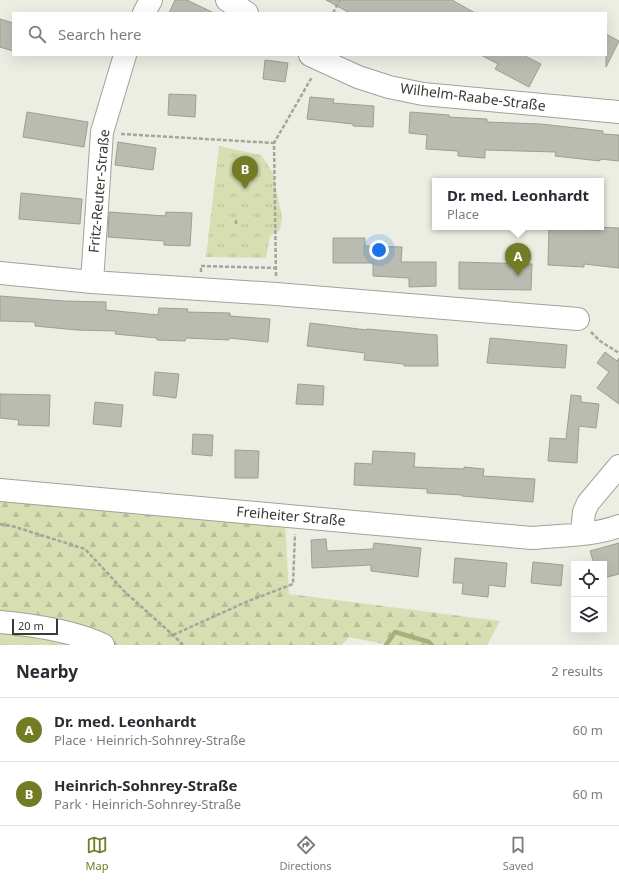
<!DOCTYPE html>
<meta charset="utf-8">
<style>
body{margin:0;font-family:"Noto Sans",sans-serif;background:#f7f7f7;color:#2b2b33}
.controls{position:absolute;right:12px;bottom:12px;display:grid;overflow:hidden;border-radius:0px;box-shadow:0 4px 16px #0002}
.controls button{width:36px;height:36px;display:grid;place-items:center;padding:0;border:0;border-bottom:1px solid #e1e1e2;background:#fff;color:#2b2b33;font:20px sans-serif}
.scale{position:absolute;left:12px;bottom:10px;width:46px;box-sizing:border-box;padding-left:4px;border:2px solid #393a36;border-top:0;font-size:11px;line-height:14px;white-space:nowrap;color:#393a36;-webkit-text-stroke:3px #fff;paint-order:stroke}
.you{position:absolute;left:379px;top:250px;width:14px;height:14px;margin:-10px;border:3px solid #fff;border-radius:50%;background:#1a73e8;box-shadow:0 0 0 6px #1a73e833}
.badge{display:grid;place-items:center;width:26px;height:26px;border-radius:50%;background:#737b25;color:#fff;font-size:13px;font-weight:700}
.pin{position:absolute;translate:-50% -33px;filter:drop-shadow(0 1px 2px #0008)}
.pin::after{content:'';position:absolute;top:21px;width:14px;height:12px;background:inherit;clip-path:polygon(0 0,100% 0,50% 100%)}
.popup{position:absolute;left:432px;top:178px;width:172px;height:52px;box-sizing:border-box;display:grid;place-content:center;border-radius:0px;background:#fff;filter:drop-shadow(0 1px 3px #0005);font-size:13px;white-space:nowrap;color:#7c7c81}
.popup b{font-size:15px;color:#2b2b33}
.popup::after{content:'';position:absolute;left:50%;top:100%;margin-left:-8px;border:8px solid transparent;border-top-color:#fff}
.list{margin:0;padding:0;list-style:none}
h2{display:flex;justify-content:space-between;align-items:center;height:52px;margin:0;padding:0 16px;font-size:17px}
h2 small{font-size:13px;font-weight:400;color:#7c7c81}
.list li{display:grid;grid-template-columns:26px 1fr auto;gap:12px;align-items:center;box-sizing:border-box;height:64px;padding:0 16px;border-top:1px solid #e1e1e2}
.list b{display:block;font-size:15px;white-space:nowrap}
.list p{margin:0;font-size:13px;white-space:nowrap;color:#7c7c81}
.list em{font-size:13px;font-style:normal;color:#7c7c81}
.icon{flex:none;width:22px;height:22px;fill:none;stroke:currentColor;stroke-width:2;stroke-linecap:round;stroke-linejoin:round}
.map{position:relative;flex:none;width:619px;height:645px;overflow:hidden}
.search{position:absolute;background:#fff;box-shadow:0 4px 16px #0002;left:12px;right:12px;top:12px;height:44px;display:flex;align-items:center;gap:10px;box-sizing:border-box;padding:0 14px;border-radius:0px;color:#7c7c81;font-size:15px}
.sheet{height:180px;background:#fff}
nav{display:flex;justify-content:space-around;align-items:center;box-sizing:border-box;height:56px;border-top:1px solid #e1e1e2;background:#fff;font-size:11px;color:#7c7c81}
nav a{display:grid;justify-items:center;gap:2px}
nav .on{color:#737b25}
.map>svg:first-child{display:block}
.forest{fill:url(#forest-firs)}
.park{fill:url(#park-tufts)}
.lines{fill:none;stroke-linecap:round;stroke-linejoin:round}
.stream{stroke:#a8af7a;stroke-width:4.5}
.building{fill:#babcb1;stroke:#9d9f94}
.minor-casing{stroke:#a1a398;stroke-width:24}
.major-casing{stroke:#a1a398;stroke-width:24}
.path{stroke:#a4a59d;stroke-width:2.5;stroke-dasharray:4 2;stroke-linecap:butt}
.minor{stroke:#fff;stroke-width:22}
.major{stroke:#fff;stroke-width:22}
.labels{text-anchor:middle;stroke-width:3;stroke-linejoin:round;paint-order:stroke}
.street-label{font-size:14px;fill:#393a36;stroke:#fff}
</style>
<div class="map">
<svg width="619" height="645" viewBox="0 0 619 645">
<defs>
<pattern id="forest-firs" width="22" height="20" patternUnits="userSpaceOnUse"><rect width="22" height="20" fill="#d7deb2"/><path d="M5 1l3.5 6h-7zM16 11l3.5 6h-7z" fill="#b9bf9a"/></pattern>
<pattern id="park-tufts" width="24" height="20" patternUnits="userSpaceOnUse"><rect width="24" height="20" fill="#d7deb2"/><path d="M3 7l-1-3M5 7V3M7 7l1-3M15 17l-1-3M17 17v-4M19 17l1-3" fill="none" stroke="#b9bf9a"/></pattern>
</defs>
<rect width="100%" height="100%" fill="#eceee3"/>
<!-- forest -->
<path class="forest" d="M 0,495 L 285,520 L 289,594 L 500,621 L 487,645 L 389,645 L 349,637 L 342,645 L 115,645 L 95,636 L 0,618 Z"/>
<!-- park -->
<path class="park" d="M 219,146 L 261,155 L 273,173 L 282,217 L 280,230 L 270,236 L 266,258 L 206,257 Z
M 0,631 L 76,645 L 0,645 Z"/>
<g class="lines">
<!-- stream -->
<path class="stream" d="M 386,645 L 395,632 L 429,642 L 432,645"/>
</g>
<!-- building -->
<path class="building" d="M 175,0 L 187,0 L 214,13 L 169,13 Z
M 326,0 L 452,0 L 475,13 L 350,13 Z
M 0,19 L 13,23 L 13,51 L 0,47 Z
M 606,34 L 619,41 L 606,67 Z
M 481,55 L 523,55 L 541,64 L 529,87 L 495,69 L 498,64 Z
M 265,60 L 288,63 L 285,82 L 263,79 Z
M 169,94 L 196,95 L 195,117 L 168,115 Z
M 310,97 L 334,99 L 333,103 L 374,106 L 373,127 L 353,126 L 353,124 L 307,119 Z
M 27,112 L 88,122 L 84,147 L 23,137 Z
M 410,112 L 449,115 L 449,117 L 487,119 L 487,122 L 541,124 L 603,131 L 603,134 L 619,135 L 619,161 L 600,159 L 600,161 L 555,156 L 556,152 L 485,150 L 485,158 L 458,156 L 458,151 L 426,149 L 427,135 L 409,133 Z
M 118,142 L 156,148 L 153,170 L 115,165 Z
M 21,193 L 82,199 L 80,224 L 19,219 Z
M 109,212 L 165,216 L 166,212 L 192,213 L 190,246 L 164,245 L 164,241 L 108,237 Z
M 598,227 L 619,228 L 619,268 L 584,264 L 584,267 L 548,265 L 549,228 L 598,230 Z
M 333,238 L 365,238 L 365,246 L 402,247 L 401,262 L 436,262 L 436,286 L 409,287 L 409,278 L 373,276 L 373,263 L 333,263 Z
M 459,262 L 532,264 L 531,290 L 459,289 Z
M 0,296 L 64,301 L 106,302 L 106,310 L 158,315 L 159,308 L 188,309 L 187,312 L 230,313 L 230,316 L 270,319 L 268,342 L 229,338 L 229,340 L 186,338 L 185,341 L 157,340 L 157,338 L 115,334 L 116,331 L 77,330 L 35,326 L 35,322 L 0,321 Z
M 310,323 L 367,330 L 367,329 L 437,335 L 438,366 L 404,366 L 404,364 L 364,360 L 365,353 L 307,346 Z
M 490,338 L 567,345 L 565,368 L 487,363 Z
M 605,352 L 617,361 L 619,358 L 619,404 L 597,388 L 609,372 L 597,363 Z
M 155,372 L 179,374 L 176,398 L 153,395 Z
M 298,384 L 324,386 L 323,405 L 296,404 Z
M 0,394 L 50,395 L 49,426 L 18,425 L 19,420 L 0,418 Z
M 571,395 L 581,396 L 581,402 L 599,404 L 596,428 L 579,426 L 577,463 L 548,461 L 550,438 L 566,439 Z
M 95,402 L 123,405 L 121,427 L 93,424 Z
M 193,434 L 213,435 L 212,456 L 192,454 Z
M 235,450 L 259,451 L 258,478 L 235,478 Z
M 373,451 L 415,453 L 414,467 L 464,469 L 464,467 L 484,469 L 483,476 L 535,479 L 533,502 L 462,496 L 462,495 L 427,493 L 427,489 L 354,485 L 355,463 L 372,464 Z
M 326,539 L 327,551 L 373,549 L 374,543 L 421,548 L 418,577 L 371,571 L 371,565 L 312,568 L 311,540 Z
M 619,543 L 619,574 L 604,578 L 604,564 L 594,564 L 590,551 Z
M 455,558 L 507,563 L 505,587 L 489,585 L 488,597 L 462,594 L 463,583 L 453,583 Z
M 533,562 L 563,565 L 561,586 L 531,583 Z"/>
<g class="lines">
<!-- minor casing -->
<g class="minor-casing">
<path id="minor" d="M 227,0 L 247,13
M 144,13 L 151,0
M 310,55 L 358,77 L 389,87 L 423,94 L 619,112
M 0,273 L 92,282 L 276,294 L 578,319
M 92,282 L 102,132 L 125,55
M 0,490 L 532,538 C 561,535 592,536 619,526
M 582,533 L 584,512 L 588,503 L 619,466"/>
</g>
<!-- major casing -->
<g class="major-casing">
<path id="major" d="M 0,622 C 32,625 74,631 103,645"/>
</g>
<!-- path -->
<path class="path" d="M 333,13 L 340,0
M 121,134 L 274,143
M 236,224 L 236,219
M 201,272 L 201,266 L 276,268
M 276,276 L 274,143 L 312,77
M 591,332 L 600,341 L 619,353
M 0,524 L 12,526 L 85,549 L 125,592 L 173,635 L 183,645
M 173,635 L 246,602 L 293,584 L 295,534"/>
<!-- minor -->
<use href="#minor" class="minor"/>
<!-- major -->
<use href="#major" class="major"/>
</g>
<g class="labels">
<!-- street labels -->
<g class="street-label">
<text transform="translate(473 97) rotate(7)" y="5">Wilhelm-Raabe-Straße</text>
<text transform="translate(99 191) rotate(-85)" y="5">Fritz-Reuter-Straße</text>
<text transform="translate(291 516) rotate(5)" y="5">Freiheiter Straße</text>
</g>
</g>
</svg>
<div class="controls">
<button><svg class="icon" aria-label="locate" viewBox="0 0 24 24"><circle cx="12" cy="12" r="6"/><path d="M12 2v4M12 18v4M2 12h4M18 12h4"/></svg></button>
<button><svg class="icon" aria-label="layers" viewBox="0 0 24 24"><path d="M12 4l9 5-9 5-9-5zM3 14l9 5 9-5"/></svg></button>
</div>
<div class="scale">20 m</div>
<div class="you"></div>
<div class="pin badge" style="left:518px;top:276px">A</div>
<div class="popup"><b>Dr. med. Leonhardt</b>Place</div>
<div class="pin badge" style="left:245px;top:189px">B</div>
<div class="search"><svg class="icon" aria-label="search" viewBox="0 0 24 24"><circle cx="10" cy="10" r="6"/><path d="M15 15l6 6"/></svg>Search here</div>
</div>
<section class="sheet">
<h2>Nearby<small>2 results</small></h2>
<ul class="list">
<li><span class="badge">A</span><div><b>Dr. med. Leonhardt</b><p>Place · Heinrich-Sohnrey-Straße</p></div><em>60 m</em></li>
<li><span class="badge">B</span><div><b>Heinrich-Sohnrey-Straße</b><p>Park · Heinrich-Sohnrey-Straße</p></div><em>60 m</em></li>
</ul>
</section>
<nav>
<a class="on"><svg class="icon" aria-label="map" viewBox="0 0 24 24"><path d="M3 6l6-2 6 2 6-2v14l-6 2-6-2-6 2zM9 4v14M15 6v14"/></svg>Map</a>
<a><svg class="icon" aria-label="directions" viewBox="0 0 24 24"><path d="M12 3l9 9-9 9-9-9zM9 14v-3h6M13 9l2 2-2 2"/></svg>Directions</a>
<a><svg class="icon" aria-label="saved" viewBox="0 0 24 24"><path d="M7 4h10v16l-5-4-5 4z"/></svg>Saved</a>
</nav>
